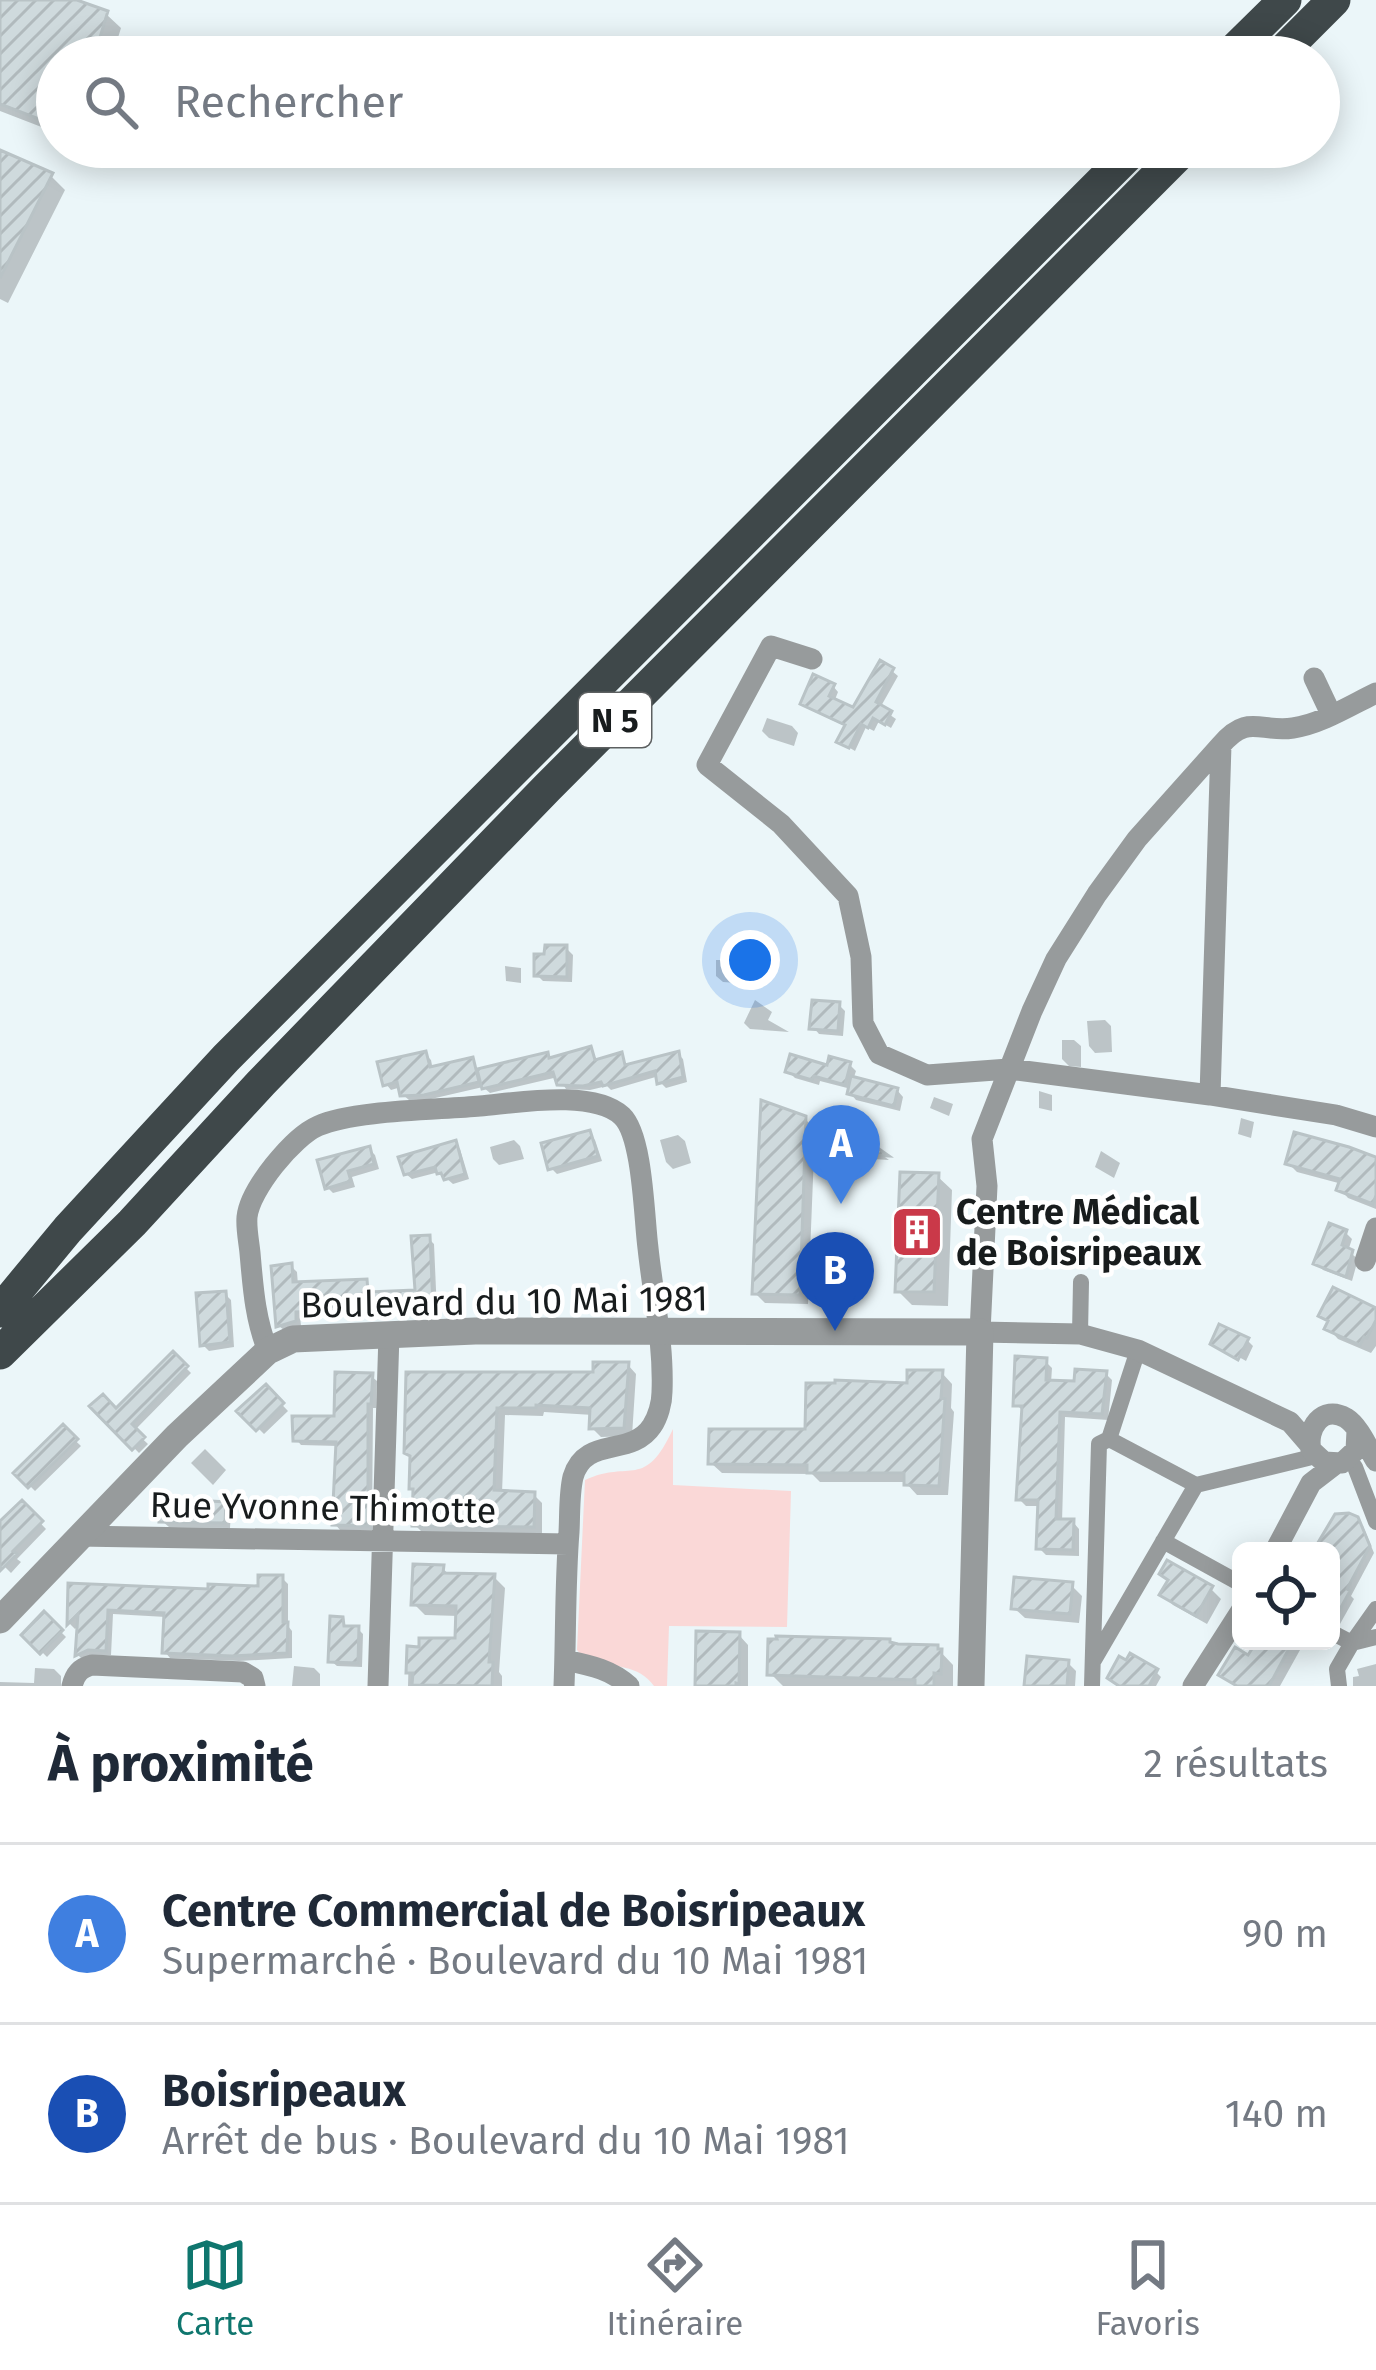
<!DOCTYPE html>
<html lang="fr">
<meta charset="utf-8">
<style>
body{margin:0;font-family:"Fira Sans",sans-serif;background:#f2f2f3;color:#1f2937}
.controls{position:absolute;right:36px;bottom:36px;display:grid;overflow:hidden;border-radius:18px;box-shadow:0 6px 30px #0003}
.controls button{width:108px;height:108px;display:grid;place-items:center;padding:0;border:0;border-bottom:3px solid #e0e1e3;background:#fff;color:#1f2937;font:60px sans-serif}
.you{position:absolute;left:750px;top:960px;width:42px;height:42px;margin:-30px;border:9px solid #fff;border-radius:50%;background:#1a73e8;box-shadow:0 0 0 18px #1a73e833}
.badge{display:grid;place-items:center;width:78px;height:78px;border-radius:50%;background:#0f766e;color:#fff;font-size:39px;font-weight:700}
.pin{position:absolute;translate:-50% -99px;filter:drop-shadow(0 3px 6px #0008)}
.pin::after{content:'';position:absolute;top:63px;width:42px;height:36px;background:inherit;clip-path:polygon(0 0,100% 0,50% 100%)}
.list{margin:0;padding:0;list-style:none}
h2{display:flex;justify-content:space-between;align-items:center;height:156px;margin:0;padding:0 48px;font-size:51px}
h2 small{font-size:39px;font-weight:400;color:#747a83}
.list li{display:grid;grid-template-columns:78px 1fr auto;gap:36px;align-items:center;box-sizing:border-box;height:180px;padding:0 48px;border-top:3px solid #e0e1e3}
.list b{display:block;font-size:45px;white-space:nowrap}
.list p{margin:0;font-size:39px;white-space:nowrap;color:#747a83}
.list em{font-size:39px;font-style:normal;color:#747a83}
.icon{flex:none;width:66px;height:66px;fill:none;stroke:currentColor;stroke-width:2;stroke-linecap:round;stroke-linejoin:round}
.map{position:relative;flex:none;width:1376px;height:1686px;overflow:hidden}
.search{position:absolute;background:#fff;box-shadow:0 6px 30px #0003;left:36px;right:36px;top:36px;height:132px;display:flex;align-items:center;gap:30px;box-sizing:border-box;padding:0 42px;border-radius:66px;color:#747a83;font-size:45px}
.sheet{height:516px;background:#fff}
nav{display:flex;justify-content:space-around;align-items:center;box-sizing:border-box;height:168px;border-top:3px solid #e0e1e3;background:#fff;font-size:33px;color:#747a83}
nav a{display:grid;justify-items:center;gap:6px}
nav .on{color:#0f766e}
.map>svg:first-child{display:block}
.garden{fill:#fad8d7}
.shadow{fill:#0003}
.building{fill:url(#building-hatch);stroke:#b9c3c6;stroke-width:3}
.lines{fill:none;stroke-linecap:round;stroke-linejoin:round}
.pedestrian{stroke:#979b9c;stroke-width:16}
.minor{stroke:#979b9c;stroke-width:21}
.tertiary{stroke:#979b9c;stroke-width:27}
.trunk{stroke:#3f484a;stroke-width:33}
.labels{text-anchor:middle;stroke-width:9;stroke-linejoin:round;paint-order:stroke}
.shield{fill:#fff;stroke:#5d6061;stroke-width:3}
.shield-label{font-size:33px;font-weight:bold;fill:#181c1d}
.poi-label{font-size:36px;font-weight:bold;fill:#181c1d;stroke:#fff;text-anchor:start}
.street-label{font-size:36px;fill:#181c1d;stroke:#fff}
</style>
<div class="map">
<svg width="1376" height="1686" viewBox="0 0 1376 1686">
<defs>
<pattern id="building-hatch" width="6" height="6" patternUnits="userSpaceOnUse" patternTransform="scale(3)"><rect width="6" height="6" fill="#cfdadd"/><path d="M-1 1l2-2M0 6l6-6M5 7l2-2" fill="none" stroke="#b1babd"/></pattern>
</defs>
<rect width="100%" height="100%" fill="#ebf6f9"/>
<!-- garden -->
<path class="garden" d="M 673,1429 L 673,1485 L 791,1491 L 787,1627 L 669,1626 L 667,1686 L 654,1686 C 639,1665 613,1665 590,1665 L 577,1650 L 585,1480 C 631,1459 644,1491 673,1429 Z"/>
<!-- shadow -->
<path class="shadow" d="M 0,0 L 68,0 L 106,14 L 121,28 L 112,57 L 57,57 L 57,133 L 0,111 Z
M 0,153 L 51,176 L 65,190 L 8,303 L 0,299 Z
M 892,671 L 898,676 L 880,708 L 896,719 L 891,728 L 879,721 L 874,731 L 866,727 L 855,751 L 840,742 L 847,727 L 809,709 L 804,704 L 833,686 L 838,692 L 834,702 L 855,711 Z
M 767,718 L 792,726 L 798,733 L 794,746 L 769,738 L 762,731 Z
M 566,948 L 573,955 L 572,982 L 543,981 L 537,975 Z
M 716,960 L 731,960 L 737,967 L 737,983 L 723,982 L 716,976 Z
M 505,966 L 521,968 L 521,983 L 506,981 Z
M 755,1000 L 772,1012 L 768,1020 L 789,1032 L 750,1029 L 744,1023 Z
M 839,1005 L 845,1011 L 843,1036 L 819,1034 L 813,1027 Z
M 1105,1020 L 1111,1026 L 1112,1052 L 1095,1053 L 1089,1046 L 1087,1021 Z
M 1062,1040 L 1074,1040 L 1081,1046 L 1081,1067 L 1069,1066 L 1062,1059 Z
M 591,1050 L 598,1062 L 621,1056 L 628,1067 L 678,1054 L 683,1059 L 687,1082 L 666,1088 L 660,1082 L 659,1076 L 611,1090 L 607,1086 L 590,1090 L 566,1089 L 558,1077 L 490,1093 L 483,1087 L 431,1099 L 409,1100 L 403,1095 L 401,1087 L 391,1090 L 386,1084 L 425,1054 L 431,1060 L 433,1070 L 472,1060 L 479,1072 L 547,1055 L 552,1060 Z
M 849,1064 L 856,1071 L 853,1080 L 897,1090 L 903,1097 L 900,1111 L 856,1100 L 850,1093 L 851,1089 L 820,1081 L 819,1085 L 795,1078 L 788,1071 Z
M 1039,1091 L 1052,1095 L 1052,1111 L 1039,1108 Z
M 934,1097 L 953,1104 L 949,1116 L 930,1108 Z
M 1241,1118 L 1254,1122 L 1251,1138 L 1238,1134 Z
M 805,1119 L 815,1129 L 808,1304 L 765,1303 L 755,1293 Z
M 846,1129 L 889,1160 L 841,1157 L 836,1151 Z
M 589,1134 L 595,1140 L 602,1161 L 557,1174 L 551,1168 Z
M 678,1135 L 685,1141 L 691,1163 L 673,1169 L 666,1162 L 660,1140 Z
M 514,1140 L 520,1146 L 524,1159 L 499,1165 L 493,1159 L 490,1147 Z
M 455,1144 L 460,1149 L 469,1179 L 453,1184 L 439,1172 L 412,1179 L 406,1174 Z
M 369,1149 L 375,1155 L 379,1169 L 352,1177 L 355,1187 L 333,1193 L 328,1188 Z
M 1101,1151 L 1120,1163 L 1114,1178 L 1095,1167 Z
M 1376,1160 L 1376,1209 L 1348,1198 L 1340,1189 L 1342,1184 L 1297,1172 L 1288,1163 Z
M 937,1176 L 952,1190 L 948,1306 L 912,1305 L 898,1291 Z
M 1346,1233 L 1352,1239 L 1348,1251 L 1358,1259 L 1352,1281 L 1323,1270 L 1317,1263 Z
M 428,1238 L 434,1244 L 437,1312 L 300,1316 L 301,1326 L 285,1331 L 279,1326 L 291,1266 L 297,1272 L 298,1285 L 366,1282 L 372,1288 L 372,1295 L 418,1293 Z
M 225,1294 L 231,1300 L 234,1347 L 209,1351 L 203,1345 Z
M 1376,1311 L 1376,1346 L 1371,1353 L 1338,1339 L 1328,1328 L 1330,1324 L 1322,1315 Z
M 1247,1340 L 1253,1346 L 1246,1361 L 1216,1344 Z
M 173,1355 L 191,1373 L 134,1431 L 148,1444 L 139,1453 L 93,1406 L 116,1412 Z
M 1045,1361 L 1052,1368 L 1051,1383 L 1077,1384 L 1106,1374 L 1112,1380 L 1108,1420 L 1065,1417 L 1062,1522 L 1073,1522 L 1079,1529 L 1079,1556 L 1046,1555 L 1039,1548 L 1041,1506 L 1026,1506 L 1019,1499 L 1023,1411 L 1016,1404 Z
M 628,1365 L 636,1374 L 632,1436 L 601,1437 L 592,1428 L 593,1415 L 544,1412 L 543,1416 L 505,1415 L 502,1493 L 534,1495 L 542,1503 L 542,1534 L 424,1534 L 415,1525 L 409,1375 L 596,1375 Z
M 942,1373 L 952,1384 L 951,1408 L 954,1412 L 948,1495 L 917,1495 L 905,1482 L 820,1482 L 812,1474 L 722,1473 L 711,1463 L 808,1432 Z
M 371,1376 L 377,1381 L 376,1408 L 373,1408 L 372,1530 L 340,1530 L 335,1524 L 338,1446 L 301,1445 L 296,1439 L 337,1420 Z
M 266,1388 L 288,1411 L 264,1434 L 241,1411 Z
M 63,1429 L 81,1446 L 35,1491 L 17,1473 Z
M 205,1449 L 226,1470 L 213,1485 L 191,1463 Z
M 22,1504 L 46,1529 L 17,1559 L 21,1562 L 11,1573 L 0,1562 L 0,1526 Z
M 225,1505 L 231,1511 L 230,1528 L 169,1527 L 162,1521 Z
M 1356,1519 L 1363,1526 L 1374,1553 L 1351,1596 L 1354,1599 L 1340,1624 L 1331,1620 L 1331,1551 L 1319,1551 Z
M 442,1568 L 451,1576 L 494,1577 L 505,1588 L 499,1672 L 502,1676 L 502,1686 L 408,1686 L 409,1649 L 458,1641 L 459,1616 L 425,1615 L 414,1604 Z
M 282,1578 L 288,1584 L 288,1626 L 292,1631 L 292,1658 L 239,1661 L 170,1658 L 165,1652 L 166,1617 L 113,1614 L 111,1655 L 95,1655 L 83,1660 L 78,1655 L 81,1623 L 75,1629 L 70,1624 L 71,1586 L 211,1592 L 261,1589 Z
M 1071,1585 L 1082,1596 L 1079,1623 L 1025,1618 L 1014,1608 Z
M 1211,1589 L 1221,1599 L 1207,1624 L 1173,1605 L 1163,1594 Z
M 44,1615 L 66,1637 L 47,1657 L 25,1635 Z
M 342,1620 L 348,1629 L 358,1629 L 363,1634 L 362,1667 L 337,1666 L 331,1661 Z
M 739,1635 L 748,1645 L 748,1686 L 698,1686 Z
M 1260,1641 L 1305,1641 L 1280,1686 L 1236,1686 L 1230,1682 L 1222,1674 L 1250,1659 Z
M 892,1645 L 937,1648 L 953,1665 L 953,1686 L 783,1686 L 770,1673 Z
M 1068,1663 L 1076,1671 L 1075,1686 L 1027,1686 Z
M 1376,1664 L 1376,1686 L 1353,1686 L 1353,1677 L 1359,1676 L 1357,1669 Z
M 294,1666 L 314,1668 L 320,1674 L 320,1686 L 292,1686 Z
M 35,1668 L 54,1669 L 61,1676 L 61,1686 L 0,1686 L 0,1682 L 34,1683 Z
M 1156,1672 L 1161,1677 L 1156,1686 L 1121,1686 Z"/>
<!-- building -->
<path class="building" d="M 0,0 L 77,0 L 108,11 L 94,57 L 57,57 L 57,126 L 0,104 Z
M 0,150 L 53,173 L 0,278 Z
M 880,660 L 894,668 L 876,702 L 892,711 L 885,725 L 873,718 L 868,728 L 861,724 L 849,748 L 836,742 L 845,725 L 800,704 L 813,674 L 835,684 L 829,696 L 853,707 Z
M 545,945 L 567,945 L 567,977 L 534,976 L 534,954 L 544,954 Z
M 812,1000 L 840,1002 L 838,1031 L 809,1029 Z
M 591,1046 L 595,1060 L 622,1052 L 625,1065 L 679,1051 L 683,1077 L 657,1084 L 655,1071 L 603,1086 L 601,1082 L 583,1086 L 557,1085 L 553,1072 L 482,1089 L 477,1069 L 548,1052 L 549,1058 Z
M 426,1051 L 430,1067 L 473,1057 L 479,1082 L 424,1095 L 400,1096 L 397,1082 L 383,1086 L 377,1062 Z
M 790,1054 L 827,1065 L 829,1056 L 851,1062 L 845,1085 L 814,1076 L 812,1080 L 785,1072 Z
M 851,1076 L 898,1088 L 894,1106 L 847,1094 Z
M 761,1100 L 806,1116 L 800,1295 L 752,1294 Z
M 845,1125 L 889,1156 L 833,1153 L 833,1135 Z
M 590,1130 L 598,1156 L 548,1170 L 541,1143 Z
M 1294,1132 L 1349,1147 L 1376,1157 L 1376,1195 L 1373,1204 L 1336,1190 L 1340,1179 L 1285,1164 Z
M 456,1140 L 465,1174 L 444,1180 L 441,1173 L 437,1174 L 435,1167 L 404,1175 L 398,1157 Z
M 370,1146 L 374,1164 L 348,1171 L 351,1181 L 325,1189 L 317,1160 Z
M 900,1172 L 939,1173 L 934,1292 L 895,1292 Z
M 1329,1223 L 1347,1230 L 1342,1245 L 1353,1250 L 1346,1277 L 1313,1264 Z
M 430,1235 L 433,1307 L 296,1312 L 296,1321 L 276,1327 L 271,1266 L 292,1263 L 293,1282 L 367,1279 L 368,1292 L 415,1290 L 411,1236 Z
M 1333,1287 L 1376,1308 L 1376,1320 L 1367,1338 L 1364,1337 L 1360,1345 L 1324,1329 L 1328,1321 L 1318,1316 Z
M 226,1291 L 230,1342 L 200,1346 L 196,1293 Z
M 1219,1324 L 1249,1338 L 1238,1360 L 1210,1344 Z
M 173,1351 L 188,1366 L 132,1424 L 145,1437 L 132,1450 L 89,1406 L 103,1394 L 116,1408 Z
M 1015,1356 L 1047,1358 L 1046,1380 L 1074,1381 L 1075,1369 L 1107,1371 L 1102,1414 L 1060,1412 L 1056,1519 L 1074,1519 L 1073,1550 L 1036,1549 L 1038,1500 L 1016,1500 L 1022,1406 L 1013,1406 Z
M 593,1362 L 629,1362 L 624,1428 L 589,1429 L 590,1408 L 536,1405 L 536,1408 L 497,1408 L 494,1490 L 535,1492 L 534,1527 L 412,1526 L 413,1489 L 409,1489 L 410,1456 L 404,1453 L 406,1372 L 593,1372 Z
M 907,1370 L 943,1370 L 941,1398 L 945,1399 L 939,1486 L 904,1485 L 904,1473 L 807,1473 L 807,1465 L 708,1464 L 709,1429 L 805,1429 L 806,1383 L 835,1383 L 835,1380 L 907,1383 Z
M 335,1372 L 373,1373 L 371,1404 L 368,1404 L 368,1526 L 332,1525 L 336,1442 L 293,1441 L 292,1416 L 334,1416 Z
M 266,1384 L 284,1403 L 256,1431 L 236,1411 Z
M 63,1424 L 78,1439 L 28,1488 L 13,1473 Z
M 161,1498 L 226,1502 L 225,1523 L 159,1522 Z
M 22,1500 L 43,1521 L 13,1551 L 17,1554 L 0,1571 L 0,1521 Z
M 1349,1513 L 1358,1517 L 1370,1546 L 1347,1589 L 1350,1591 L 1334,1620 L 1331,1619 L 1331,1551 L 1313,1551 L 1335,1514 Z
M 1167,1560 L 1213,1586 L 1196,1616 L 1159,1595 L 1168,1580 L 1159,1574 Z
M 413,1564 L 444,1565 L 443,1573 L 495,1574 L 489,1662 L 493,1662 L 492,1686 L 412,1685 L 413,1673 L 406,1673 L 407,1646 L 419,1647 L 419,1638 L 455,1638 L 456,1606 L 411,1605 Z
M 258,1575 L 283,1575 L 283,1622 L 288,1622 L 287,1653 L 232,1656 L 162,1653 L 164,1613 L 108,1610 L 106,1651 L 88,1650 L 75,1656 L 78,1614 L 67,1625 L 68,1583 L 208,1589 L 208,1584 L 258,1586 Z
M 1014,1577 L 1073,1582 L 1070,1614 L 1011,1609 Z
M 44,1611 L 63,1630 L 40,1654 L 21,1635 Z
M 330,1616 L 343,1617 L 344,1626 L 359,1626 L 358,1663 L 328,1662 Z
M 696,1631 L 740,1632 L 739,1684 L 736,1683 L 736,1686 L 695,1686 Z
M 776,1636 L 890,1639 L 890,1642 L 898,1644 L 938,1645 L 938,1649 L 942,1649 L 941,1674 L 934,1673 L 934,1686 L 915,1686 L 915,1680 L 767,1675 L 768,1639 L 777,1639 Z
M 1257,1641 L 1293,1641 L 1269,1686 L 1237,1686 L 1218,1675 L 1235,1647 L 1248,1655 Z
M 1130,1653 L 1158,1669 L 1149,1686 L 1119,1686 L 1107,1678 L 1119,1656 L 1126,1660 Z
M 1027,1656 L 1069,1660 L 1067,1686 L 1024,1686 Z"/>
<g class="lines">
<!-- pedestrian -->
<path class="pedestrian" d="M 1080,1334 L 1081,1282
M 1109,1439 L 1138,1350
M 1355,1467 L 1376,1522
M 1196,1485 L 1308,1458
M 1163,1541 L 1241,1584
M 1331,1632 L 1352,1643 L 1337,1669 L 1339,1686
M 1352,1643 L 1376,1609
M 1352,1643 L 1376,1637
M 1092,1686 L 1099,1444 L 1109,1439 L 1196,1485 L 1094,1660"/>
<!-- minor -->
<path class="minor" d="M 812,659 L 771,646 L 707,765 L 781,824 L 848,896 L 861,957 L 863,1023 L 879,1054 L 927,1075 L 1009,1069 L 1210,1095 L 1336,1115 L 1376,1127
M 1314,678 L 1331,714
M 1221,745 L 1137,839 L 1097,894 L 1056,959 L 1032,1011 L 982,1139 L 987,1186 L 980,1332 L 1080,1334 L 1138,1350 L 1290,1422 L 1309,1444
M 1210,1095 L 1221,745 C 1248,713 1260,733 1293,728 C 1321,724 1351,705 1376,693
M 1365,1261 L 1376,1228
M 268,1351 C 255,1319 253,1287 250,1253 C 249,1242 246,1229 247,1217 C 250,1189 293,1137 318,1126 C 354,1110 438,1110 480,1106 C 516,1103 593,1089 622,1116 C 643,1136 644,1218 648,1248 C 653,1296 664,1343 662,1392 C 662,1403 658,1417 652,1426 C 631,1458 585,1435 573,1477 C 569,1494 570,1514 569,1532 C 565,1583 566,1635 564,1686
M 1357,1431 L 1356,1450 L 1342,1463 L 1324,1462 L 1311,1450 C 1306,1429 1322,1404 1346,1418 C 1359,1426 1368,1448 1376,1461
M 78,1536 L 568,1544
M 1275,1551 L 1311,1483 L 1337,1463
M 565,1660 C 588,1665 611,1669 629,1686
M 72,1686 C 75,1674 80,1668 92,1665 L 243,1672 L 253,1678 L 255,1686
M 378,1686 L 389,1334
M 1193,1686 L 1241,1611"/>
<!-- tertiary -->
<path class="tertiary" d="M 0,1620 L 177,1436 L 268,1351 L 293,1339 L 475,1331 L 980,1332 L 971,1686"/>
<!-- trunk -->
<path class="trunk" d="M 1227,57 L 1285,0
M 1277,57 L 1334,0
M 0,1311 L 68,1229 L 226,1058 L 1136,147
M 0,1353 L 132,1223 L 261,1083 L 547,788 L 1186,147"/>
</g>
<!-- icons -->
<defs>
<g id="building-square" transform="scale(2.7)"><rect x="-9" y="-9" width="18" height="18" rx="4" fill="#ca3949" stroke="#fff"/><path d="M-4-6H4V6H1V3H-1V6H-4ZM-2.5-4.3h1.7v1.8h-1.7ZM.8-4.3h1.7v1.8H.8ZM-2.5-1h1.7V.8h-1.7ZM.8-1h1.7V.8H.8Z" fill="#fff"/></g>
</defs>
<g fill-rule="evenodd">
<use href="#building-square" x="917" y="1232"/>
</g>
<g class="labels">
<!-- shield labels -->
<rect class="shield" x="579" y="693" width="72" height="54" rx="9"/>
<g class="shield-label">
<text x="615" y="732">N 5</text>
</g>
<!-- poi labels -->
<g class="poi-label">
<text x="956" y="1224">Centre Médical<tspan x="956" dy="41">de Boisripeaux</tspan></text>
</g>
<!-- street labels -->
<g class="street-label">
<text transform="translate(504 1301) rotate(-1)" y="13">Boulevard du 10 Mai 1981</text>
<text transform="translate(323 1507) rotate(1)" y="13">Rue Yvonne Thimotte</text>
</g>
</g>
</svg>
<div class="controls">
<button><svg class="icon" aria-label="locate" viewBox="0 0 24 24"><circle cx="12" cy="12" r="6"/><path d="M12 2v4M12 18v4M2 12h4M18 12h4"/></svg></button>
</div>
<div class="you"></div>
<div class="pin badge" style="left:841px;top:1204px;background:#3f7fe0">A</div>
<div class="pin badge" style="left:835px;top:1331px;background:#1a4fb4">B</div>
<div class="search"><svg class="icon" aria-label="search" viewBox="0 0 24 24"><circle cx="10" cy="10" r="6"/><path d="M15 15l6 6"/></svg>Rechercher</div>
</div>
<section class="sheet">
<h2>À proximité<small>2 résultats</small></h2>
<ul class="list">
<li><span class="badge" style="background:#3f7fe0">A</span><div><b>Centre Commercial de Boisripeaux</b><p>Supermarché · Boulevard du 10 Mai 1981</p></div><em>90 m</em></li>
<li><span class="badge" style="background:#1a4fb4">B</span><div><b>Boisripeaux</b><p>Arrêt de bus · Boulevard du 10 Mai 1981</p></div><em>140 m</em></li>
</ul>
</section>
<nav>
<a class="on"><svg class="icon" aria-label="map" viewBox="0 0 24 24"><path d="M3 6l6-2 6 2 6-2v14l-6 2-6-2-6 2zM9 4v14M15 6v14"/></svg>Carte</a>
<a><svg class="icon" aria-label="directions" viewBox="0 0 24 24"><path d="M12 3l9 9-9 9-9-9zM9 14v-3h6M13 9l2 2-2 2"/></svg>Itinéraire</a>
<a><svg class="icon" aria-label="saved" viewBox="0 0 24 24"><path d="M7 4h10v16l-5-4-5 4z"/></svg>Favoris</a>
</nav>
